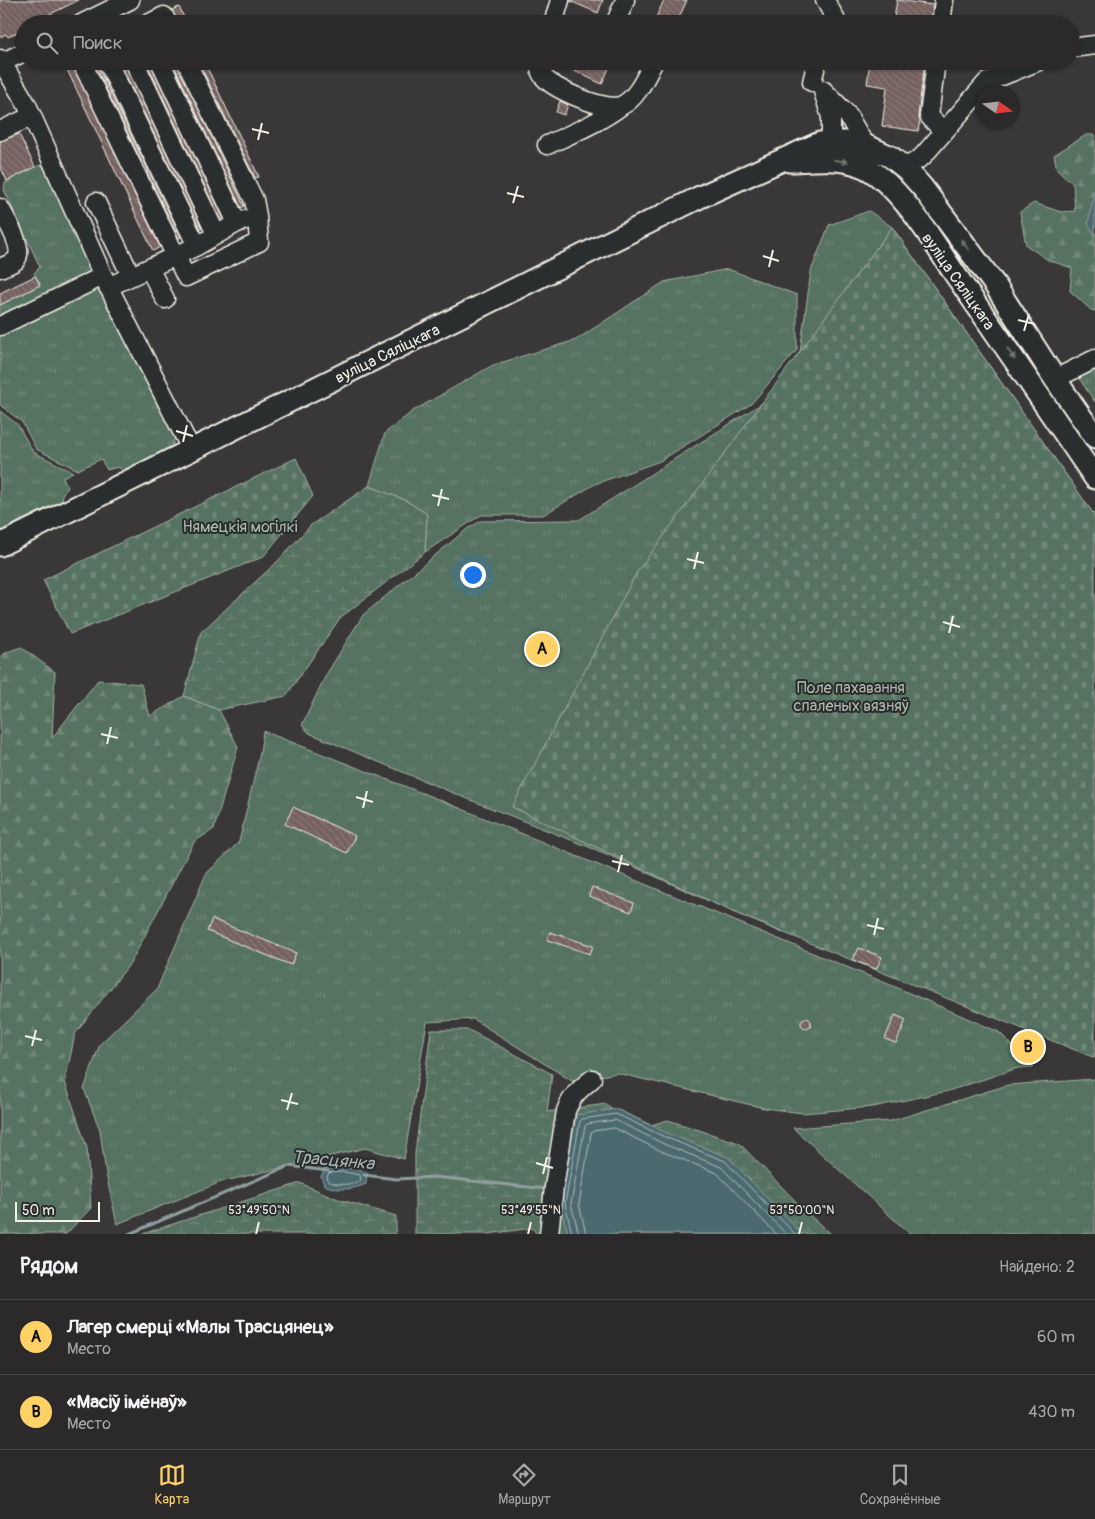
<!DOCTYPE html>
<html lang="ru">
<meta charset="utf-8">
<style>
body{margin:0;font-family:Pangolin,sans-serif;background:#373536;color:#f1f3f6}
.compass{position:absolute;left:975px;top:85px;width:45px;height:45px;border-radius:50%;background:#2b292a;box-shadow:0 1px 4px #0004;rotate:104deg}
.scale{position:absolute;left:15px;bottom:12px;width:85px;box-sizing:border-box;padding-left:5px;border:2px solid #f4f1e8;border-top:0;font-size:14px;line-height:18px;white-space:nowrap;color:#f4f1e8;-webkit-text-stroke:4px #2a2d2e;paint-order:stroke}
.you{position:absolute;left:472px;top:574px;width:18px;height:18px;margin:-12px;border:4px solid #fff;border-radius:50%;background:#1a73e8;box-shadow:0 0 0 8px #1a73e833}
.badge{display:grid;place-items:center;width:32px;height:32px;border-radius:50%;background:#ffd166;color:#111;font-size:16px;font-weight:700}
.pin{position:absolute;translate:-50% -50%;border:2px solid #fff;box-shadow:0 1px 5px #0006}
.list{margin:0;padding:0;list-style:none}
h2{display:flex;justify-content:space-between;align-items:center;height:65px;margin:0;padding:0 20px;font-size:21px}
h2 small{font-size:16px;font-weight:400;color:#a6a6a8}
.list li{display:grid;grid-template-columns:32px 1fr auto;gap:15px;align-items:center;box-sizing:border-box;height:75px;padding:0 20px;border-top:1px solid #474547}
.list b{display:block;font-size:19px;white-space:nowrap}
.list p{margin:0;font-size:16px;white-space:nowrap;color:#a6a6a8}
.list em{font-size:16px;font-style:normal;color:#a6a6a8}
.icon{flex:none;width:28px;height:28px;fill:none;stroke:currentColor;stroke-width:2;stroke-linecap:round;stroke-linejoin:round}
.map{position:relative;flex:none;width:1095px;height:1234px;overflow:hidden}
.search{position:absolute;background:#2b292a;box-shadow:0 1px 4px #0004;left:15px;right:15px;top:15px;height:55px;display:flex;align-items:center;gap:12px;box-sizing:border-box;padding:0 18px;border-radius:28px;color:#a6a6a8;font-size:19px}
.sheet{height:215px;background:#2b292a}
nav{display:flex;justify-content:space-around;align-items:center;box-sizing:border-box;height:70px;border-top:1px solid #474547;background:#2b292a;font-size:14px;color:#a6a6a8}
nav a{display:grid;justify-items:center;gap:2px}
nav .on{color:#ffd166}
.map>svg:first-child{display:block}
.grass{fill:url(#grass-tufts);stroke:#a5b2a4}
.forest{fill:url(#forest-firs);stroke:#a5b2a4}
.wetland{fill:url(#wetland-marsh);stroke:#a5b2a4}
.cemetery{fill:url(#cemetery-stones);stroke:#a5b2a4}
.water{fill:#4c6a6f;stroke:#8fa09f}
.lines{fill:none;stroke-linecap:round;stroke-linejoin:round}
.shore{stroke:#b1bbb8;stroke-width:1}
.stream{stroke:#8fa09f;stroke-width:3}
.building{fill:url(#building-back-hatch);stroke:#f4f1e8}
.minor-casing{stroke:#f4f1e8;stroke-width:21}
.major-casing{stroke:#f4f1e8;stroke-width:25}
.minor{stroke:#2a2d2e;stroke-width:18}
.major{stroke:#2a2d2e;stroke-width:21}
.oneway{fill:#71726f}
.ticks{fill:none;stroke:#f4f1e8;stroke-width:2}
.labels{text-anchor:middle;stroke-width:4;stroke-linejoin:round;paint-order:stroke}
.street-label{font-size:16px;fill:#f4f1e8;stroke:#2a2d2e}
.park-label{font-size:16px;fill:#adb8ab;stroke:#2a2d2e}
.water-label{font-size:18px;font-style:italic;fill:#a8b4b2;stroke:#2a2d2e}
.ticks-label{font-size:12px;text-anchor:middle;fill:#f4f1e8;stroke:#2a2d2e;stroke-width:4;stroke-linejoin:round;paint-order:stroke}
</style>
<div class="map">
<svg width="1095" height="1234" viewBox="0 0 1095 1234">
<defs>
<pattern id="grass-tufts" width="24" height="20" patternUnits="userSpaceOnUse" patternTransform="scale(1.25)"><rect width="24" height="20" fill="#567261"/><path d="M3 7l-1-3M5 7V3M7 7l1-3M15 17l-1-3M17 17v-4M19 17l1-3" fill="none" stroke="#6f8778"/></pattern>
<pattern id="forest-firs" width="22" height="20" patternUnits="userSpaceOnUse" patternTransform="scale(1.25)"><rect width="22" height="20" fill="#567261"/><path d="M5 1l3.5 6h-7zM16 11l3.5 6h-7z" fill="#6f8778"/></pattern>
<pattern id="wetland-marsh" width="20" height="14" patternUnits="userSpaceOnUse" patternTransform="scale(1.25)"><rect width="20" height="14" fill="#567261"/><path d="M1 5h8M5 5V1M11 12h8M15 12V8" fill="none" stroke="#6f8778"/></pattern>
<pattern id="cemetery-stones" width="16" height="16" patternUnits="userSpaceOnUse" patternTransform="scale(1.25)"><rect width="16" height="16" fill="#567261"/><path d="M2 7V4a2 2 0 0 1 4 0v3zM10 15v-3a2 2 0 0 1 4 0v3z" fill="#6f8778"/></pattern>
<pattern id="building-back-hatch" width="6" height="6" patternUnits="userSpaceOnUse" patternTransform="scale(1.25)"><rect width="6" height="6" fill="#74615e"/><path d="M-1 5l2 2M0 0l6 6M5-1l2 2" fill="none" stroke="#887875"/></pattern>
</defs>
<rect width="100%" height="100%" fill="#393738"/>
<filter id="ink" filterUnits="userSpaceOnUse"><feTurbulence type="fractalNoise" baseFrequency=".02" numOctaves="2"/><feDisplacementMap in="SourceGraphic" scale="10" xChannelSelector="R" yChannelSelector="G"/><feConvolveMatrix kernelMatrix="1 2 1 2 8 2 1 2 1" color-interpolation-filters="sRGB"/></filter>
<g filter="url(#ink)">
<!-- grass -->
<path class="grass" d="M 40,165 L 43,166 L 92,272 L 0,319 L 0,305 L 40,285 L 34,273 L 40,267 L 4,190 L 5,183 L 7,181 Z
M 869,211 L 892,227 L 1095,516 L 783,933 L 735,913 L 604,853 L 458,795 L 309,733 L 302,725 L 326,675 L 363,615 L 467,529 L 481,521 L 579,520 L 775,395 L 800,352 L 811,271 L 829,225 Z
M 728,269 L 797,295 L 797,350 L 751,404 L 660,461 L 595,484 L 543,515 L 481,515 L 425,552 L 427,514 L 405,500 L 369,486 L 385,433 L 413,411 L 493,365 L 576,340 L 664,282 Z
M 94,289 L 99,289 L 103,293 L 175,437 L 172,446 L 167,450 L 123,471 L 118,467 L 107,470 L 101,459 L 78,470 L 36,449 L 22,422 L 0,405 L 0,332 Z
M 1095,367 L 1095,402 L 1076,374 Z
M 0,411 L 18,425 L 33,452 L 73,472 L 63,477 L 68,488 L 62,494 L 63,500 L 0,531 Z
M 263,731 L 440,800 L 893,986 L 999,1032 L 1034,1067 L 1018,1068 L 948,1091 L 873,1107 L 803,1113 L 764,1108 L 617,1073 L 572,1081 L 473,1019 L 427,1022 L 404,1159 L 365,1148 L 221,1182 L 117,1224 L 106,1174 L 100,1130 L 84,1089 L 100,1044 L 157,989 L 206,874 L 239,842 L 260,753 Z
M 1095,1079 L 1095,1234 L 910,1234 L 793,1128 L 891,1121 L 1008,1085 Z"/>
<!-- forest -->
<path class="forest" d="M 1086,135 L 1095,135 L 1095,311 L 1091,310 L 1070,291 L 1072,268 L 1048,260 L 1026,245 L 1020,212 L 1034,203 L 1061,212 L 1075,211 L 1073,184 L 1057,169 L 1054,155 Z
M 21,647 L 55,672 L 52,738 L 98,680 L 141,684 L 150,716 L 184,696 L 219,710 L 238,747 L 214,829 L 194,842 L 131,962 L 75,1034 L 65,1082 L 87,1148 L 91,1208 L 66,1234 L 0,1234 L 0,657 L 7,652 Z"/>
<!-- wetland -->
<path class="wetland" d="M 369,486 L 405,500 L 427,514 L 425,552 L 340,618 L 286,696 L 219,710 L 184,696 L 201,632 L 277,562 L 311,525 Z
M 431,1030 L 469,1030 L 552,1074 L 547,1112 L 606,1104 L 611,1109 L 616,1109 L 651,1125 L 668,1120 L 739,1143 L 808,1214 L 831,1234 L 537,1234 L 532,1228 L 487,1234 L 415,1234 L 415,1153 Z
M 300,1183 L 338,1199 L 396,1216 L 396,1234 L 142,1234 Z"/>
<!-- cemetery -->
<path class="cemetery" d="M 892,227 L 1095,516 L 1095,1058 L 735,913 L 512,807 L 637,572 Z
M 296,458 L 313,496 L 263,557 L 70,634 L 43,580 Z"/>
<!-- water -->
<path class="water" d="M 1094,194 L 1095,194 L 1095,236 L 1088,223 Z
M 616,1109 L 669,1134 L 728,1157 L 802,1234 L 568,1234 L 560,1205 L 576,1115 Z
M 344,1167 L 359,1169 L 367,1173 L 366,1184 C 352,1190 337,1191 324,1185 L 321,1176 L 326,1168 Z"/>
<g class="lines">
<!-- shore -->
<path class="shore" d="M 344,1172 L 360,1175 L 361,1180 C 353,1185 337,1186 328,1181 L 327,1177 L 329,1173 Z
M 572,1234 L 565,1204 L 580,1121 L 582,1119 L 616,1114 L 667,1138 L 725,1161 L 795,1234
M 579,1234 L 571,1204 L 585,1126 L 587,1124 L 615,1120 L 664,1144 L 721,1167 L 786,1234
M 586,1234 L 579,1204 L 591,1133 L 593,1131 L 614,1128 L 661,1151 L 717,1173 L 776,1234"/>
<!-- stream -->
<path class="stream" d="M 364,1175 L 397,1179 L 435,1177 L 547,1189
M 129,1234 L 289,1166 L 328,1171"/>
</g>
<!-- building -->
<path class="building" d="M 0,0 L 79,0 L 40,19 L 41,21 L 35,24 L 24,24 L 24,29 L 8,37 L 6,34 L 0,37 Z
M 570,0 L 603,0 L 598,13 L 570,1 Z
M 664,0 L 687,0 L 676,24 L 653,24 Z
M 897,0 L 933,5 L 931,24 L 893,24 Z
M 179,7 L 187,24 L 178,24 L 172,10 Z
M 63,61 L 71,61 L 160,247 L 153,251 Z
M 119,61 L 124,61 L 202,228 L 200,229 Z
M 146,61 L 150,61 L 223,217 L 220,219 Z
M 172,61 L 176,61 L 244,206 L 241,208 Z
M 198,61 L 204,61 L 259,177 L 255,178 Z
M 553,61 L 612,61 L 602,84 Z
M 870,61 L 925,61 L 918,115 L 920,121 L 918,131 L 882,126 L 887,87 L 867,84 Z
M 97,65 L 97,66 L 181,237 L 179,238 L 95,66 Z
M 560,101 L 568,105 L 564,115 L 556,112 Z
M 19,134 L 35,167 L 7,181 L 0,166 L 0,141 Z
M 35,276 L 40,285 L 0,305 L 0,293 Z
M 293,807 L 355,836 L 347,853 L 285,824 Z
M 592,887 L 634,903 L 631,912 L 589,896 Z
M 212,919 L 296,953 L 291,965 L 207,931 Z
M 550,932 L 593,946 L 590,954 L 547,940 Z
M 859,948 L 882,957 L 876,969 L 853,960 Z
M 895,1015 L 906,1020 L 896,1043 L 885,1039 Z
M801 1023a5 5 0 1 1 10 0a5 5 0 1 1-10 0Z"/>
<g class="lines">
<!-- minor casing -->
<g class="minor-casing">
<path id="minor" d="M 825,0 L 835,18 L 833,24
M 81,24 L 130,0
M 148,24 L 164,16 L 168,24
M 553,24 L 560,0
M 615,24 L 625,0
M 941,24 L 944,0
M 1071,48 L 1095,45
M 0,59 L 27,105 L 103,276
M 81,61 L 186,277 L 259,242 L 257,216
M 107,61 L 197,246
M 134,61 L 216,234
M 160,61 L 237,223
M 541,61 C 540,66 539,71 543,76 C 552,89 604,111 620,106 C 636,101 647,75 654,61
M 936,61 L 929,116 L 944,132
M 1,63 L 24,52
M 812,82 L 817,61
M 823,90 L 847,114 L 865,145
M 823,91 L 831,117 L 831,142
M 0,131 L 32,116
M 547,145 C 573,133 598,123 621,106
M 905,168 L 922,157 L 987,82 L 1039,61
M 96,202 L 131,276
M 0,208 C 6,220 26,250 15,261 C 11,264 4,266 0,268
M 149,268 L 165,299
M 108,287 L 197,246 L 237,223 L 257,216 L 254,200 L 186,61
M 0,326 L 103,276 L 192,451
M 1055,379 L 1095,359
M 549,1234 L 554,1187 L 566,1111 C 572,1095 579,1090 592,1079"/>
</g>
<!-- major casing -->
<g class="major-casing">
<path id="major" d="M 790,161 C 817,160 843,156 868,169 C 902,188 935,245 957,277 C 1004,344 1049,411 1095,478
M 0,545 L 700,197 L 820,143 L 844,142 L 865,145 L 891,157 L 905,168 L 922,187 L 995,285 L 1055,379 L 1095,437"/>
</g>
<!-- minor -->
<use href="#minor" class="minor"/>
<!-- major -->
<use href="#major" class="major"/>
</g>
<!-- one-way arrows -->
<defs><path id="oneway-solid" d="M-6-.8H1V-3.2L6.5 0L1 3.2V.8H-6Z" transform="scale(1.25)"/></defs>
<g class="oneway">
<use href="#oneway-solid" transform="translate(841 161) rotate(10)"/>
<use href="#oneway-solid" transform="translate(965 245) rotate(-127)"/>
<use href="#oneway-solid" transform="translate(1011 354) rotate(56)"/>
</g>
</g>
<!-- ticks -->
<path class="ticks" d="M 252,129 L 269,133M 258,140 L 262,123M 507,193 L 524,197M 513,203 L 518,186M 763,256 L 779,261M 769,267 L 773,250M 1018,320 L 1035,324M 1024,331 L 1029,314M 176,431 L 193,436M 183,442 L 187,425M 432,495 L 449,499M 438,506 L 442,489M 687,559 L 704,563M 694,569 L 698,552M 943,622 L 960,627M 949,633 L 953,616M 101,734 L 118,738M 107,744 L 111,727M 356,797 L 373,802M 363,808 L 367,791M 612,861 L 629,865M 618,872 L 622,855M 867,925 L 884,929M 874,935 L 878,918M 25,1036 L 42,1040M 32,1046 L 36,1030M 281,1100 L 298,1104M 287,1110 L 292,1093M 536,1163 L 553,1168M 543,1174 L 547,1157M 256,1234 L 259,1222M 528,1234 L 531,1222M 799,1234 L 802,1222"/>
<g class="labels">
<!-- street labels -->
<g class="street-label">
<text transform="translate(959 281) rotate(55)" y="6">вуліца Сяліцкага</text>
<text transform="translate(387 353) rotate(-26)" y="6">вуліца Сяліцкага</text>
</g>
<!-- park labels -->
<g class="park-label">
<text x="240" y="532">Нямецкія могілкі</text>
<text x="851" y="693">Поле пахавання<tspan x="851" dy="18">спаленых вязняў</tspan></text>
</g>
<!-- water labels -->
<g class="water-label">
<text transform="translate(333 1160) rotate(5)" y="6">Трасцянка</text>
</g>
</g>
<g class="ticks-label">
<text x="259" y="1214">53°49'50"N</text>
<text x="531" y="1214">53°49'55"N</text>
<text x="802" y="1214">53°50'00"N</text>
</g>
</svg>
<svg class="compass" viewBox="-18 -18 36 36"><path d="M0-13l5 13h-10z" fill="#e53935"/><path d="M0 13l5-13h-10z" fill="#a6a6a8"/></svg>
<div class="scale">50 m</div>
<div class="you"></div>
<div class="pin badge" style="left:542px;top:649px">A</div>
<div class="pin badge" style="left:1028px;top:1047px">B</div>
<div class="search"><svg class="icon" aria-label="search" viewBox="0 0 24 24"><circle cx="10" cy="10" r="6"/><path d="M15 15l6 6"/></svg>Поиск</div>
</div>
<section class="sheet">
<h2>Рядом<small>Найдено: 2</small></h2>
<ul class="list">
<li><span class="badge">A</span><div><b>Лагер смерці «Малы Трасцянец»</b><p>Место</p></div><em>60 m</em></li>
<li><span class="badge">B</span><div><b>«Масіў імёнаў»</b><p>Место</p></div><em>430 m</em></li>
</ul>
</section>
<nav>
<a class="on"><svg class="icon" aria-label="map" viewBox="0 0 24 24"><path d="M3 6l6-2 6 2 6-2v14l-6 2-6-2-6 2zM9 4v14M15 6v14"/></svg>Карта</a>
<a><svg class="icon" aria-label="directions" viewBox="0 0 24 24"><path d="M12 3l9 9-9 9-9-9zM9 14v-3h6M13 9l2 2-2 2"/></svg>Маршрут</a>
<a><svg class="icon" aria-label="saved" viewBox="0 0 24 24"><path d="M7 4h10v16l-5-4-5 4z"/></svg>Сохранённые</a>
</nav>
